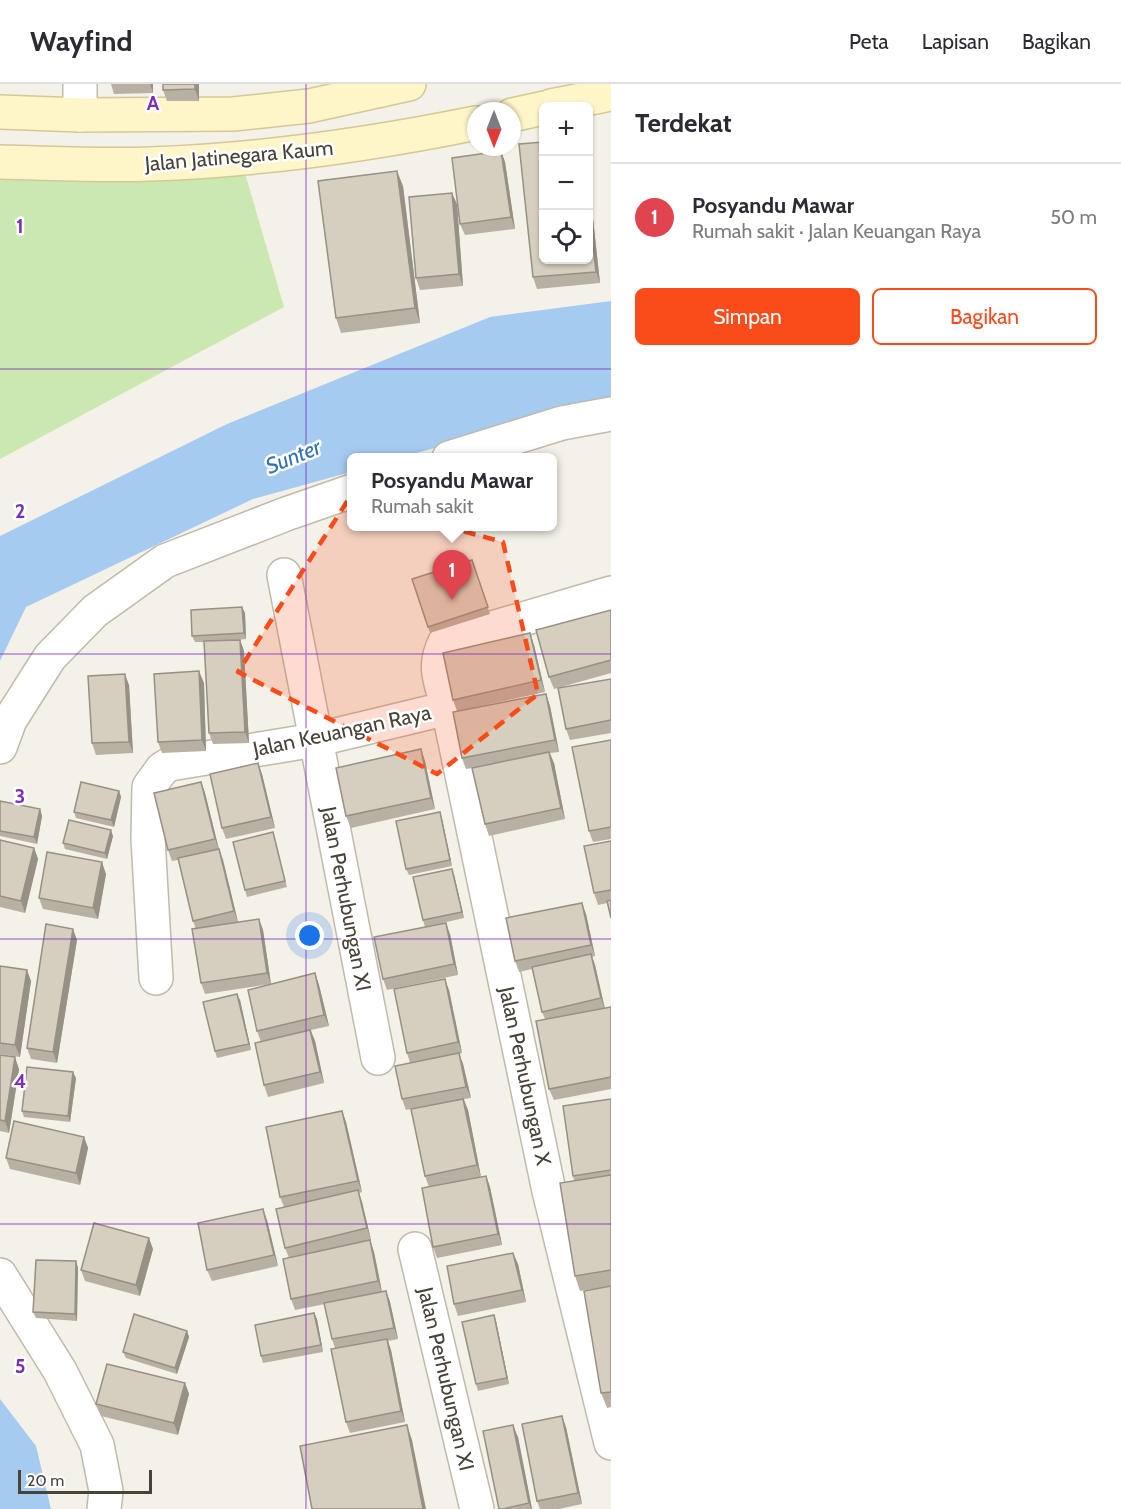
<!DOCTYPE html>
<html lang="id">
<meta charset="utf-8">
<style>
body{margin:0;font-family:Cabin,sans-serif;background:#f2f2f3;color:#2b2b33}
.controls{position:absolute;right:18px;top:18px;display:grid;overflow:hidden;border-radius:9px;box-shadow:0 2px 4px #0004}
.controls button{width:54px;height:54px;display:grid;place-items:center;padding:0;border:0;border-bottom:2px solid #e1e1e2;background:#fff;color:#2b2b33;font:30px sans-serif}
.compass{position:absolute;left:467px;top:18px;width:54px;height:54px;border-radius:50%;background:#fff;box-shadow:0 2px 4px #0004;rotate:180deg}
.scale{position:absolute;left:18px;bottom:15px;width:134px;box-sizing:border-box;padding-left:6px;border:3px solid #484237;border-top:0;font-size:16px;line-height:21px;white-space:nowrap;color:#484237;-webkit-text-stroke:4px #fff;paint-order:stroke}
.you{position:absolute;left:310px;top:852px;width:21px;height:21px;margin:-15px;border:4px solid #fff;border-radius:50%;background:#1a73e8;box-shadow:0 0 0 9px #1a73e833}
.badge{display:grid;place-items:center;width:39px;height:39px;border-radius:50%;background:#f94c1a;color:#fff;font-size:20px;font-weight:700}
.pin{position:absolute;translate:-50% -50px;filter:drop-shadow(0 2px 3px #0008)}
.pin::after{content:'';position:absolute;top:32px;width:21px;height:18px;background:inherit;clip-path:polygon(0 0,100% 0,50% 100%)}
.popup{position:absolute;left:347px;top:369px;width:210px;height:78px;box-sizing:border-box;display:grid;place-content:center;border-radius:9px;background:#fff;filter:drop-shadow(0 2px 4px #0005);font-size:20px;white-space:nowrap;color:#7c7c81}
.popup b{font-size:22px;color:#2b2b33}
.popup::after{content:'';position:absolute;left:50%;top:100%;margin-left:-12px;border:12px solid transparent;border-top-color:#fff}
.list{margin:0;padding:0;list-style:none}
h2{display:flex;justify-content:space-between;align-items:center;height:78px;margin:0;padding:0 24px;font-size:26px}
h2 small{font-size:20px;font-weight:400;color:#7c7c81}
.list li{display:grid;grid-template-columns:39px 1fr auto;gap:18px;align-items:center;box-sizing:border-box;height:108px;padding:0 24px;border-top:2px solid #e1e1e2}
.list b{display:block;font-size:22px;white-space:nowrap}
.list p{margin:0;font-size:20px;white-space:nowrap;color:#7c7c81}
.list em{font-size:20px;font-style:normal;color:#7c7c81}
.actions{display:flex;gap:12px;padding:18px 24px}
.actions a{flex:1;padding:14px 0;border:2px solid #f94c1a;border-radius:9px;text-align:center;font-size:21px;color:#f94c1a}
.actions .main{background:#f94c1a;color:#fff}
.icon{flex:none;width:33px;height:33px;fill:none;stroke:currentColor;stroke-width:2;stroke-linecap:round;stroke-linejoin:round}
.map{position:relative;flex:none;width:611px;height:1425px;overflow:hidden}
header{display:flex;align-items:center;gap:36px;box-sizing:border-box;height:84px;padding:0 30px;background:#fff;border-bottom:2px solid #e1e1e2}
header strong{font-size:28px}
nav{display:flex;gap:33px;margin-inline-start:auto;font-size:21px}
main{display:flex}
aside{flex:1;background:#fff}
.map>svg:first-child{display:block}
.green{fill:#cbe8b1}
.water{fill:#a5ccf0}
.lines{fill:none;stroke-linecap:round;stroke-linejoin:round}
.street-casing{stroke:#c0baab;stroke-width:36}
.secondary-casing{stroke:#d4c899;stroke-width:36}
.street{stroke:#fff;stroke-width:33}
.secondary{stroke:#fef5c8;stroke-width:33}
.wall{fill:#b8b1a3}
.shaded-wall{fill:#969085}
.building{fill:#d6cebe;stroke:#969085;stroke-width:1.5}
.marked{fill:#f94c1a;fill-opacity:0.2;stroke:#f94c1a;stroke-width:4.5;stroke-dasharray:12 8;stroke-linejoin:round}
.grid{fill:none;stroke:#7b2cbf;stroke-width:1.5;stroke-opacity:0.55}
.labels{text-anchor:middle;stroke-width:5;stroke-linejoin:round;paint-order:stroke}
.street-label{font-size:21px;fill:#484237;stroke:#fff}
.water-label{font-size:22px;font-style:italic;fill:#3072b4;stroke:#fff}
.grid-label{font-size:20px;text-anchor:middle;font-weight:bold;fill:#7b2cbf;stroke:#fff;stroke-width:5;stroke-linejoin:round;paint-order:stroke}
</style>
<header>
<strong>Wayfind</strong>
<nav><a>Peta</a><a>Lapisan</a><a>Bagikan</a></nav>
</header>
<main>
<div class="map">
<svg width="611" height="1425" viewBox="0 0 611 1425">
<rect width="100%" height="100%" fill="#f4f1e8"/>
<!-- green -->
<path class="green" d="M 0,81 L 245,89 L 284,223 L 0,375 Z"/>
<!-- water -->
<path class="water" d="M 611,217 L 611,315 L 402,373 L 352,374 L 351,388 L 253,415 L 26,523 L 0,577 L 0,452 L 227,340 L 490,233 Z
M 0,1315 L 36,1362 L 51,1425 L 0,1425 Z"/>
<g class="lines">
<!-- street casing -->
<g class="street-casing">
<path id="street" d="M 80,0 L 80,31
M 449,374 L 562,339 L 611,330
M 284,491 L 378,974
M 448,624 L 549,1107 L 611,1359
M 0,663 L 10,636 L 50,573 L 95,527 L 165,477 L 286,430 L 352,407
M 156,894 L 148,755 L 149,703 L 162,685 L 170,680 L 315,656 L 448,624 C 441,597 432,584 445,558 L 611,509
M 415,1165 L 477,1425
M 0,1191 L 60,1287 L 97,1361 L 106,1407 L 104,1425"/>
</g>
<!-- secondary casing -->
<g class="secondary-casing">
<path id="secondary" d="M 551,22 L 611,10
M 0,28 L 80,31 L 233,30 L 309,22 L 409,0
M 512,31 L 544,24
M 0,78 C 50,79 101,82 151,80 C 261,76 368,61 476,39"/>
</g>
<!-- street -->
<use href="#street" class="street"/>
<!-- secondary -->
<use href="#secondary" class="secondary"/>
</g>
<!-- wall -->
<path class="wall" d="M 111,0 L 153,0 L 153,9 L 114,10 Z
M 199,0 L 199,17 L 167,17 L 163,6 Z
M 501,67 L 505,78 L 515,145 L 465,151 L 460,140 Z
M 588,89 L 600,199 L 537,205 L 533,193 Z
M 403,102 L 420,239 L 341,249 L 336,234 Z
M 457,120 L 463,202 L 420,206 L 416,194 Z
M 472,476 L 490,530 L 430,549 L 412,495 Z
M 242,523 L 245,529 L 246,555 L 236,556 L 240,556 L 244,567 L 249,659 L 213,660 L 209,649 L 204,558 L 195,558 L 192,552 Z
M 611,526 L 611,589 L 554,605 L 549,593 Z
M 534,561 L 545,608 L 467,625 L 546,610 L 550,622 L 559,668 L 550,669 L 554,679 L 565,735 L 489,752 L 485,740 L 472,684 L 466,685 L 462,674 L 457,627 L 453,616 Z
M 611,595 L 611,649 L 570,656 L 566,645 Z
M 204,599 L 206,667 L 162,669 L 158,658 Z
M 129,601 L 133,669 L 96,671 L 92,659 Z
M 611,656 L 611,755 L 593,758 L 589,747 Z
M 425,677 L 435,725 L 351,744 L 346,732 Z
M 262,690 L 275,744 L 226,755 L 222,744 Z
M 201,698 L 205,709 L 219,765 L 223,776 L 238,838 L 259,835 L 263,846 L 271,900 L 315,889 L 319,901 L 329,942 L 311,946 L 315,957 L 324,999 L 268,1013 L 264,1001 L 261,958 L 257,947 L 271,900 L 205,910 L 201,899 L 196,845 L 193,837 L 178,776 L 172,777 L 168,766 Z
M 119,707 L 121,713 L 114,743 L 76,734 L 74,728 Z
M 0,717 L 40,725 L 42,732 L 37,760 L 0,752 Z
M 440,728 L 442,735 L 452,782 L 409,791 L 406,785 Z
M 113,752 L 107,775 L 65,765 L 63,759 Z
M 275,755 L 287,803 L 247,813 L 245,806 Z
M 0,756 L 34,764 L 38,775 L 25,829 L 0,823 Z
M 611,757 L 611,834 L 607,819 L 598,821 L 594,809 Z
M 106,790 L 98,835 L 43,825 L 39,814 Z
M 454,791 L 464,834 L 425,843 L 423,836 Z
M 586,830 L 595,872 L 592,873 L 595,881 L 605,924 L 611,923 L 611,1005 L 554,1016 L 549,1005 L 545,935 L 542,928 L 532,885 L 519,888 L 515,877 Z
M 450,850 L 458,891 L 387,906 L 383,895 Z
M 77,856 L 57,979 L 31,975 L 27,964 Z
M 0,882 L 31,897 L 20,973 L 0,970 Z
M 449,906 L 462,969 L 459,970 L 463,980 L 471,1014 L 464,1015 L 468,1026 L 481,1093 L 486,1092 L 490,1103 L 502,1161 L 437,1174 L 433,1163 L 429,1103 L 425,1092 L 411,1025 L 406,1026 L 402,1015 L 410,979 L 407,969 Z
M 240,916 L 251,966 L 217,974 L 215,967 Z
M 0,971 L 19,985 L 9,1049 L 0,1047 Z
M 76,994 L 70,1038 L 24,1033 L 22,1027 Z
M 611,1015 L 611,1202 L 580,1207 L 575,1192 L 574,1096 L 573,1092 Z
M 342,1027 L 346,1038 L 362,1108 L 359,1109 L 362,1118 L 371,1156 L 357,1159 L 370,1156 L 374,1168 L 382,1208 L 386,1207 L 390,1218 L 398,1255 L 388,1257 L 391,1266 L 405,1338 L 350,1349 L 346,1338 L 335,1264 L 332,1255 L 325,1220 L 295,1226 L 291,1215 L 289,1174 L 285,1164 L 284,1123 L 280,1113 Z
M 84,1053 L 88,1064 L 80,1101 L 10,1085 L 6,1074 Z
M 267,1136 L 278,1182 L 212,1197 L 207,1186 Z
M 153,1165 L 140,1212 L 85,1197 L 81,1186 Z
M 513,1169 L 518,1180 L 526,1218 L 458,1232 L 454,1220 Z
M 76,1177 L 78,1184 L 77,1237 L 36,1234 L 33,1228 Z
M 611,1202 L 611,1323 L 607,1324 L 601,1309 Z
M 314,1229 L 317,1235 L 323,1268 L 263,1279 L 261,1272 Z
M 494,1231 L 496,1237 L 509,1300 L 478,1307 L 476,1300 Z
M 187,1247 L 189,1253 L 177,1290 L 126,1274 L 123,1268 Z
M 185,1299 L 189,1310 L 178,1351 L 101,1332 L 96,1320 Z
M 566,1343 L 582,1420 L 559,1425 L 540,1425 L 537,1417 Z
M 518,1353 L 532,1425 L 499,1425 Z"/>
<!-- shaded-wall -->
<path class="shaded-wall" d="M 150,0 L 153,0 L 153,9 Z
M 195,0 L 199,0 L 199,17 L 195,5 Z
M 501,67 L 505,78 L 515,145 L 511,133 Z
M 397,87 L 403,102 L 420,239 L 415,224 Z
M 588,89 L 600,199 L 596,188 L 588,117 Z
M 452,109 L 457,120 L 463,202 L 459,190 Z
M 242,523 L 245,529 L 246,555 L 244,549 Z
M 530,549 L 534,561 L 545,608 L 541,596 Z
M 240,556 L 244,567 L 249,659 L 245,648 Z
M 199,587 L 204,599 L 206,667 L 202,656 Z
M 125,590 L 129,601 L 133,669 L 129,658 Z
M 546,610 L 550,622 L 559,668 L 555,656 Z
M 421,665 L 425,677 L 435,725 L 431,714 Z
M 549,668 L 554,679 L 565,735 L 561,724 Z
M 258,679 L 262,690 L 275,744 L 271,733 Z
M 201,698 L 205,709 L 219,766 L 215,755 Z
M 119,707 L 121,713 L 114,743 L 111,736 Z
M 40,725 L 42,732 L 37,760 L 34,753 Z
M 440,728 L 442,735 L 452,782 L 450,776 Z
M 111,746 L 113,752 L 107,775 L 105,769 Z
M 34,764 L 38,775 L 25,829 L 21,817 Z
M 219,765 L 223,776 L 238,838 L 234,827 Z
M 102,778 L 106,790 L 98,835 L 93,824 Z
M 452,785 L 454,791 L 464,834 L 462,828 Z
M 582,819 L 586,830 L 595,872 L 591,861 Z
M 259,835 L 263,846 L 271,900 L 267,889 Z
M 446,839 L 450,850 L 458,891 L 454,880 Z
M 73,845 L 77,856 L 57,979 L 53,968 Z
M 591,870 L 595,881 L 605,926 L 601,914 Z
M 27,886 L 31,897 L 20,973 L 15,961 Z
M 315,889 L 319,901 L 329,942 L 324,931 Z
M 445,895 L 449,906 L 462,969 L 458,958 Z
M 237,910 L 240,916 L 251,966 L 249,960 Z
M 310,946 L 315,957 L 324,999 L 320,988 Z
M 459,969 L 463,980 L 471,1014 L 466,1003 Z
M 15,973 L 19,985 L 9,1049 L 5,1037 Z
M 73,988 L 76,994 L 70,1038 L 68,1032 Z
M 463,1015 L 468,1026 L 481,1093 L 477,1081 Z
M 342,1027 L 346,1038 L 362,1108 L 358,1097 Z
M 84,1053 L 88,1064 L 80,1101 L 76,1089 Z
M 486,1092 L 490,1103 L 502,1161 L 498,1150 Z
M 358,1106 L 362,1118 L 371,1156 L 367,1144 Z
M 263,1125 L 267,1136 L 278,1182 L 274,1171 Z
M 149,1154 L 153,1165 L 140,1212 L 136,1201 Z
M 370,1156 L 374,1168 L 382,1208 L 378,1197 Z
M 513,1169 L 518,1180 L 526,1218 L 522,1206 Z
M 76,1177 L 78,1184 L 77,1237 L 75,1230 Z
M 386,1207 L 390,1218 L 398,1255 L 394,1244 Z
M 314,1229 L 317,1235 L 323,1268 L 321,1261 Z
M 494,1231 L 496,1237 L 509,1300 L 507,1294 Z
M 187,1247 L 189,1253 L 177,1290 L 175,1284 Z
M 387,1255 L 391,1266 L 405,1338 L 401,1327 Z
M 185,1299 L 189,1310 L 178,1351 L 174,1339 Z
M 562,1332 L 566,1343 L 582,1420 L 578,1409 Z
M 407,1341 L 412,1356 L 426,1425 L 423,1425 Z
M 513,1341 L 518,1353 L 532,1425 L 531,1425 L 529,1419 Z"/>
<!-- building -->
<path class="building" d="M 163,0 L 195,0 L 195,5 L 163,6 Z
M 543,58 L 543,176 L 588,176 L 588,117 L 596,188 L 533,193 L 519,60 Z
M 501,67 L 511,133 L 460,140 L 452,74 Z
M 397,87 L 415,224 L 336,234 L 318,97 Z
M 452,109 L 459,190 L 416,194 L 409,113 Z
M 472,476 L 488,523 L 428,543 L 412,495 Z
M 242,523 L 244,549 L 192,552 L 191,526 Z
M 611,526 L 611,576 L 549,593 L 536,546 Z
M 530,549 L 541,596 L 453,616 L 443,569 Z
M 240,556 L 245,648 L 209,649 L 204,557 Z
M 199,587 L 202,656 L 158,658 L 154,590 Z
M 125,590 L 129,658 L 92,659 L 88,592 Z
M 611,595 L 611,636 L 566,645 L 558,604 Z
M 546,610 L 555,656 L 462,674 L 453,628 Z
M 611,656 L 611,743 L 589,747 L 572,663 Z
M 421,665 L 431,714 L 346,732 L 336,684 Z
M 549,668 L 561,724 L 485,740 L 472,684 Z
M 258,679 L 271,733 L 222,744 L 210,690 Z
M 81,698 L 119,707 L 111,736 L 74,728 Z
M 201,698 L 215,755 L 168,766 L 154,709 Z
M 0,717 L 40,725 L 34,753 L 0,747 Z
M 440,728 L 450,776 L 406,785 L 396,737 Z
M 69,736 L 111,746 L 105,769 L 63,759 Z
M 273,748 L 285,797 L 245,806 L 233,758 Z
M 0,756 L 34,764 L 21,817 L 0,812 Z
M 611,757 L 611,806 L 594,809 L 584,762 Z
M 219,765 L 234,827 L 193,837 L 178,774 Z
M 47,768 L 102,778 L 93,824 L 39,814 Z
M 452,785 L 462,828 L 423,836 L 413,793 Z
M 611,816 L 611,834 L 607,817 Z
M 582,819 L 591,861 L 515,877 L 506,834 Z
M 259,835 L 267,889 L 201,899 L 192,845 Z
M 446,839 L 454,880 L 383,895 L 374,853 Z
M 46,840 L 73,845 L 53,968 L 27,964 Z
M 591,870 L 601,914 L 542,928 L 532,883 Z
M 0,882 L 27,886 L 15,961 L 0,959 Z
M 315,889 L 324,931 L 257,947 L 248,906 Z
M 445,895 L 458,958 L 407,969 L 394,905 Z
M 237,910 L 249,960 L 215,967 L 203,918 Z
M 611,923 L 611,993 L 549,1005 L 536,937 Z
M 310,946 L 320,988 L 264,1001 L 255,959 Z
M 459,969 L 466,1003 L 402,1015 L 395,982 Z
M 0,971 L 15,973 L 5,1037 L 0,1036 Z
M 27,983 L 73,988 L 68,1032 L 22,1027 Z
M 463,1015 L 477,1081 L 425,1092 L 411,1025 Z
M 611,1015 L 611,1086 L 573,1092 L 563,1022 Z
M 342,1027 L 358,1097 L 280,1113 L 266,1043 Z
M 14,1037 L 84,1053 L 76,1089 L 6,1074 Z
M 611,1091 L 611,1186 L 575,1192 L 560,1099 Z
M 486,1092 L 498,1150 L 433,1163 L 422,1104 Z
M 358,1106 L 367,1144 L 285,1164 L 276,1125 Z
M 263,1125 L 274,1171 L 207,1186 L 198,1139 Z
M 94,1139 L 149,1154 L 136,1201 L 81,1186 Z
M 370,1156 L 378,1197 L 291,1215 L 283,1175 Z
M 513,1169 L 522,1206 L 454,1220 L 447,1182 Z
M 36,1176 L 76,1177 L 75,1230 L 33,1228 Z
M 611,1202 L 611,1308 L 601,1309 L 584,1207 Z
M 386,1207 L 394,1244 L 332,1255 L 324,1219 Z
M 314,1229 L 321,1261 L 261,1272 L 255,1241 Z
M 134,1230 L 187,1247 L 175,1284 L 123,1268 Z
M 494,1231 L 507,1294 L 476,1300 L 462,1238 Z
M 387,1255 L 401,1327 L 346,1338 L 331,1265 Z
M 107,1280 L 185,1299 L 174,1339 L 96,1320 Z
M 562,1332 L 578,1409 L 537,1417 L 522,1340 Z
M 407,1341 L 423,1425 L 312,1425 L 300,1362 Z
M 513,1341 L 529,1419 L 503,1425 L 499,1425 L 483,1347 Z"/>
<!-- marked area -->
<path class="marked" d="M 348,416 L 503,458 L 538,610 L 437,690 L 238,588 Z"/>
<!-- grid -->
<path class="grid" d="M 306,0 L 306,1425M 0,285 L 611,285M 0,570 L 611,570M 0,855 L 611,855M 0,1140 L 611,1140"/>
<g class="labels">
<!-- street labels -->
<g class="street-label">
<text transform="translate(239 72) rotate(-5)" y="7">Jalan Jatinegara Kaum</text>
<text transform="translate(342 647) rotate(-12)" y="7">Jalan Keuangan Raya</text>
<text transform="translate(346 815) rotate(79)" y="7">Jalan Perhubungan XI</text>
<text transform="translate(525 992) rotate(78)" y="7">Jalan Perhubungan X</text>
<text transform="translate(446 1295) rotate(77)" y="7">Jalan Perhubungan XI</text>
</g>
<!-- water labels -->
<g class="water-label">
<text transform="translate(293 372) rotate(-22)" y="8">Sunter</text>
</g>
</g>
<g class="grid-label">
<text x="153" y="26">A</text>
<text x="20" y="149">1</text>
<text x="20" y="434">2</text>
<text x="20" y="719">3</text>
<text x="20" y="1004">4</text>
<text x="20" y="1289">5</text>
</g>
</svg>
<div class="controls">
<button>+</button>
<button>−</button>
<button><svg class="icon" aria-label="locate" viewBox="0 0 24 24"><circle cx="12" cy="12" r="6"/><path d="M12 2v4M12 18v4M2 12h4M18 12h4"/></svg></button>
</div>
<svg class="compass" viewBox="-18 -18 36 36"><path d="M0-13l5 13h-10z" fill="#e53935"/><path d="M0 13l5-13h-10z" fill="#7c7c81"/></svg>
<div class="scale">20 m</div>
<div class="you"></div>
<div class="pin badge" style="left:452px;top:516px;background:#e0444e">1</div>
<div class="popup"><b>Posyandu Mawar</b>Rumah sakit</div>
</div>
<aside>
<h2>Terdekat<small></small></h2>
<ul class="list">
<li><span class="badge" style="background:#e0444e">1</span><div><b>Posyandu Mawar</b><p>Rumah sakit · Jalan Keuangan Raya</p></div><em>50 m</em></li>
</ul>
<div class="actions"><a class="main">Simpan</a><a>Bagikan</a></div>
</aside>
</main>
